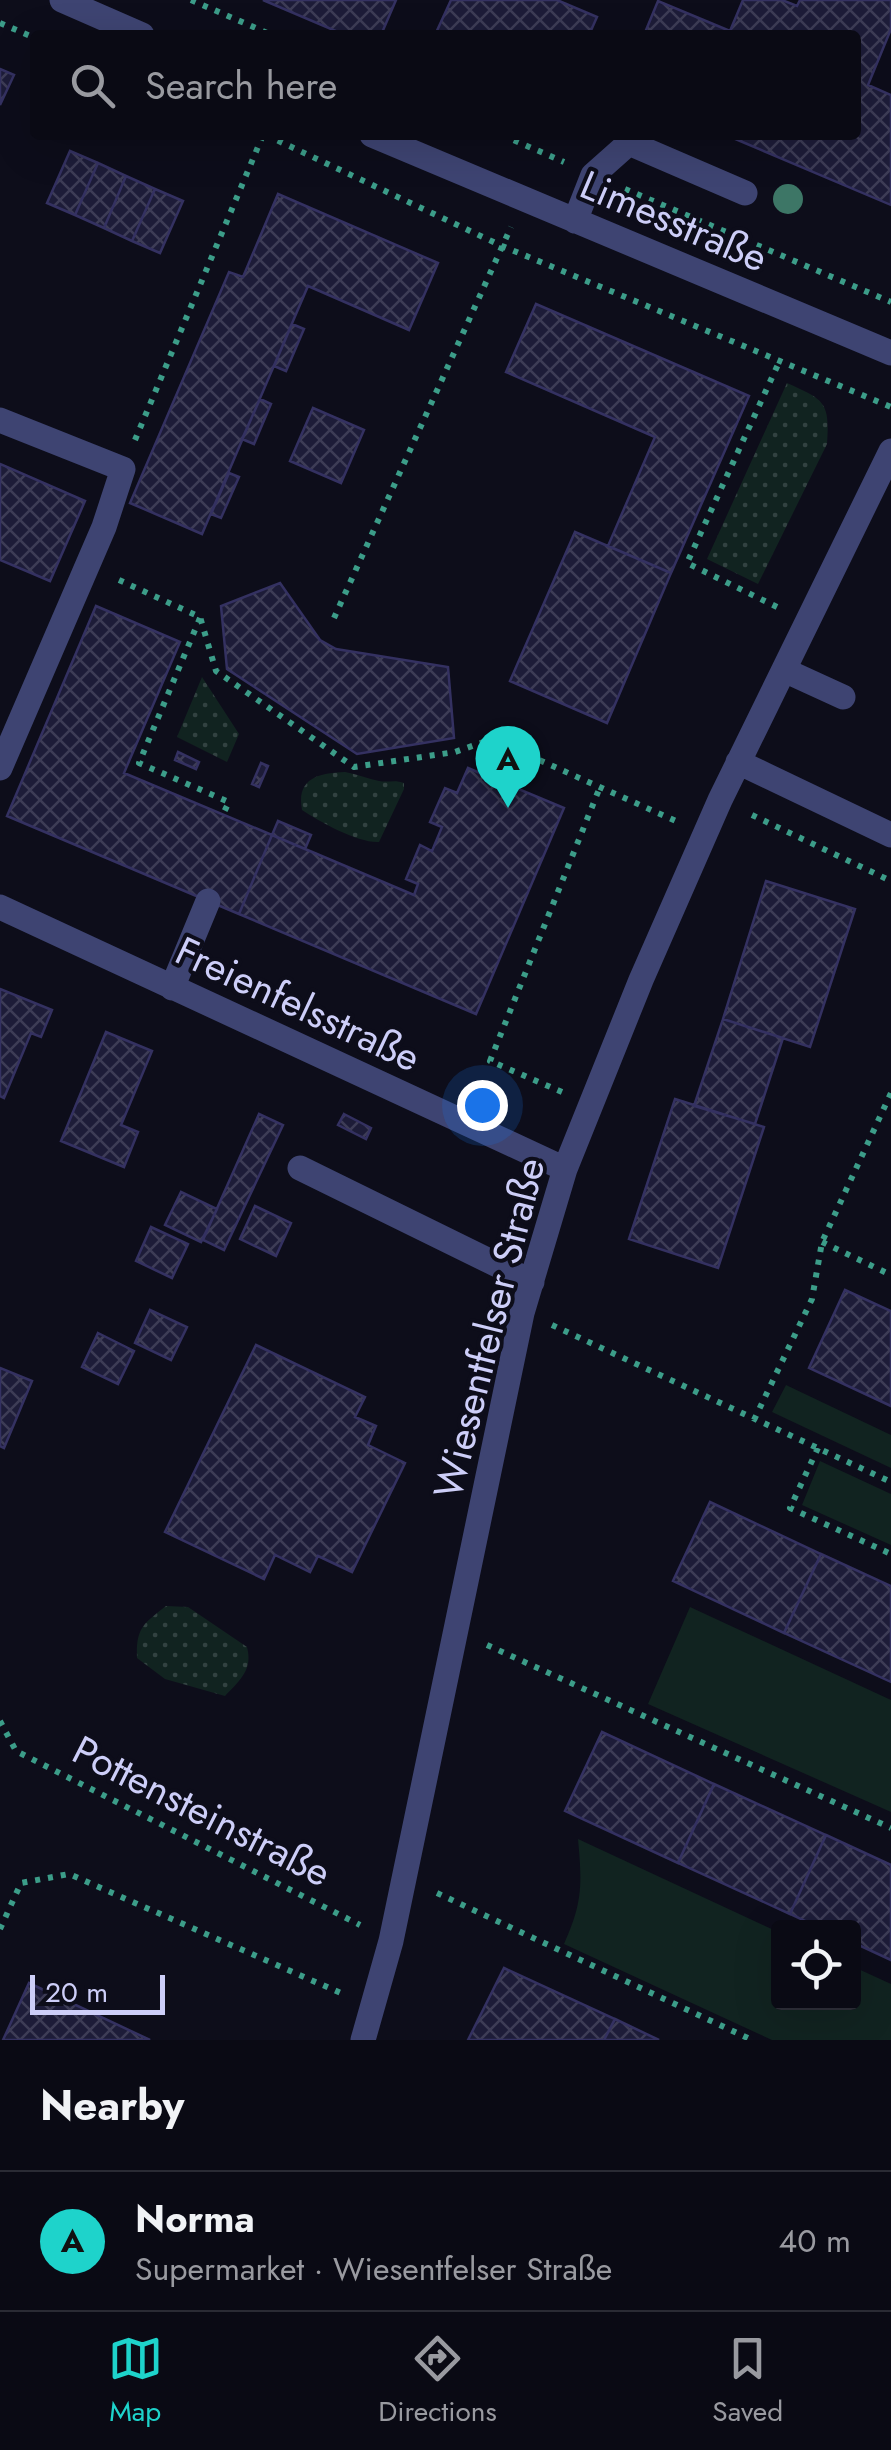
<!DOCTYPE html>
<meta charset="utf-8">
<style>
body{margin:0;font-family:Jost,sans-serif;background:#13131d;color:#f1f3f6}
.controls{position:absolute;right:30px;bottom:30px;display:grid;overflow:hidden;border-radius:10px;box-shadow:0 10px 40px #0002}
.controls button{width:90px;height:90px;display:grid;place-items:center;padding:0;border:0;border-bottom:2px solid #2a2b34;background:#0a0a14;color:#f1f3f6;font:50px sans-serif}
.scale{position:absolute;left:30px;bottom:25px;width:135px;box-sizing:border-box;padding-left:10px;border:5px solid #cdcef8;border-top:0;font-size:28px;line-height:35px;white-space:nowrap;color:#cdcef8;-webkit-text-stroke:8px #0d0d1a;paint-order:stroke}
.you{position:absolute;left:482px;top:1105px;width:35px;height:35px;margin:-25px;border:8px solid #fff;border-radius:50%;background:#1a73e8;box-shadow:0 0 0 15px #1a73e833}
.badge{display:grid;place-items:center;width:65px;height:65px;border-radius:50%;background:#1ed3cb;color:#111;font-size:32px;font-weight:700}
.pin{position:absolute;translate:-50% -82px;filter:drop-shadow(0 2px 5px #0008)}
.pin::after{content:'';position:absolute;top:52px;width:35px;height:30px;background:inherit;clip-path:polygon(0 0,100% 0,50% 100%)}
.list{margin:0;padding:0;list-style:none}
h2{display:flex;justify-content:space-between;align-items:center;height:130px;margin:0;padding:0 40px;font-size:42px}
h2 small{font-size:32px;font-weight:400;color:#999aa0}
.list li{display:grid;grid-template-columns:65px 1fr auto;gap:30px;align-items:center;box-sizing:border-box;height:140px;padding:0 40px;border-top:2px solid #2a2b34}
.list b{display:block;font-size:38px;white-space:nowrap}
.list p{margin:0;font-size:32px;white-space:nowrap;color:#999aa0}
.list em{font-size:32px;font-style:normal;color:#999aa0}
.icon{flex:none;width:55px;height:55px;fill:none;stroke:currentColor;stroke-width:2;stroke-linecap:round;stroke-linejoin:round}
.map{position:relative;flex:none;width:891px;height:2040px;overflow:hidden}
.search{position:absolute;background:#0a0a14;box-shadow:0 10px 40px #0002;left:30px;right:30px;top:30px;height:110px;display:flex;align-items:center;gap:25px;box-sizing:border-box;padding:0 35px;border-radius:10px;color:#999aa0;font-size:38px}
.sheet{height:270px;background:#0a0a14}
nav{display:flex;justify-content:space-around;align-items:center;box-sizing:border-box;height:140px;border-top:2px solid #2a2b34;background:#0a0a14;font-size:28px;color:#999aa0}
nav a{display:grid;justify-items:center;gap:5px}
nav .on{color:#1ed3cb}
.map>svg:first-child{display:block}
.grass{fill:#112320}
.park{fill:url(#park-dots)}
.building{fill:url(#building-cross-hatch);stroke:#343161;stroke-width:2.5}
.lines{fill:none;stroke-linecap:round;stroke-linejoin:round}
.path{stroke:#3c9d89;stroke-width:6;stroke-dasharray:5 8;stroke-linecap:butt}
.minor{stroke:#3e4472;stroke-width:25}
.tree{fill:#3d7666}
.labels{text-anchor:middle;stroke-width:8;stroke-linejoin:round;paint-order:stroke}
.street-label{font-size:40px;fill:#cdcef8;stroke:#0d0d1a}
</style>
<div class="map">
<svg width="891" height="2040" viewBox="0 0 891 2040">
<defs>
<pattern id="park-dots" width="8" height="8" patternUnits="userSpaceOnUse" patternTransform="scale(2.5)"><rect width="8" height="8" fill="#112320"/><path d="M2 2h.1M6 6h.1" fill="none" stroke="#324241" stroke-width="1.8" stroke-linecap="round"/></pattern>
<pattern id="building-cross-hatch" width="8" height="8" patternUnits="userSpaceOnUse" patternTransform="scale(2.5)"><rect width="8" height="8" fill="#1d1c38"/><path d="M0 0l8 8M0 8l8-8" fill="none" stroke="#3d3c56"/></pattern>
</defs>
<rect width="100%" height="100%" fill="#0d0d1a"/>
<!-- grass -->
<path class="grass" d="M 786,1385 L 891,1435 L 891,1468 L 772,1412 Z
M 820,1461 L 891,1494 L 891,1545 L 802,1505 Z
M 690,1607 L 891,1700 L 891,1812 L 648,1704 Z
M 578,1839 L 778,1932 L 778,2002 L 854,2002 L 854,1967 L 891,1984 L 891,2040 L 772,2040 L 564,1944 C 583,1902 582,1883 578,1839 Z"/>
<!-- park -->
<path class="park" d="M 787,383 C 824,400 830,401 827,444 L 758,584 L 707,559 Z
M 202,677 L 239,734 L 227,762 L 177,737 Z
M 345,772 C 357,774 368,779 379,781 C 389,783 394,779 404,783 L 404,789 L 379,842 C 358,843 320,822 302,810 C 296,778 319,773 345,772 Z
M 166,1606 L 188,1607 L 247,1647 C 253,1670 240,1680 225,1696 L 165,1679 L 137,1658 C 136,1628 143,1624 166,1606 Z"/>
<!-- building -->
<path class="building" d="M 263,0 L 396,0 L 381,35 L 345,35 Z
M 451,0 L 557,0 L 597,17 L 589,35 L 435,35 Z
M 743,0 L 782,0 L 797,6 L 800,0 L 891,0 L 891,29 L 868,85 L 891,95 L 891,205 L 726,135 L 856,135 L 856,35 L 644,35 L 658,1 L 730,31 Z
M 0,69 L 14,75 L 0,105 Z
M 70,151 L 98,163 L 75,215 L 47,203 Z
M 98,163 L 126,176 L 104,228 L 75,215 Z
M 126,176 L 155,189 L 132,241 L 104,228 Z
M 155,189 L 183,201 L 160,253 L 132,241 Z
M 278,194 L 438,263 L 409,330 L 308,286 L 202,534 L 130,503 L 229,272 L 243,277 Z
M 536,304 L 749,396 L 671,573 L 608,546 L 655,437 L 506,372 Z
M 292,324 L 304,329 L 286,371 L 274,366 Z
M 260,399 L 271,404 L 254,444 L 242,439 Z
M 313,408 L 364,430 L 341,483 L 290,461 Z
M 0,464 L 85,501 L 50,581 L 0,560 Z
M 229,473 L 239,477 L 221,518 L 211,514 Z
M 575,532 L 671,573 L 607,723 L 510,681 Z
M 280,583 L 320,640 L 336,649 L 448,667 L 454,738 L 357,754 L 227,669 L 221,606 Z
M 96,606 L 180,642 L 124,773 L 272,835 L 239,914 L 7,816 Z
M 178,752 L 199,762 L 196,769 L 175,760 Z
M 261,763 L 268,766 L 259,787 L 252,784 Z
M 468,768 L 564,808 L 476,1014 L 239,914 L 272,835 L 414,895 L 418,884 L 406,879 L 420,845 L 432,851 L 442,827 L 430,822 L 445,788 L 457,793 Z
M 278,821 L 311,835 L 305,849 L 272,835 Z
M 766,881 L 855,909 L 810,1047 L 723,1019 Z
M 0,989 L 52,1010 L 41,1037 L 31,1033 L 4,1098 L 0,1096 Z
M 723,1019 L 783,1038 L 755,1124 L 694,1106 Z
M 106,1032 L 152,1051 L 121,1125 L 138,1132 L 124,1167 L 61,1141 Z
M 675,1099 L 764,1127 L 718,1268 L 629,1239 Z
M 259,1114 L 283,1125 L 224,1250 L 203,1240 Z
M 344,1114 L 371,1128 L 366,1139 L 338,1125 Z
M 181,1192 L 217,1209 L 201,1242 L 165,1225 Z
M 255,1206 L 291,1223 L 276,1256 L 240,1239 Z
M 151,1227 L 188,1244 L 172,1278 L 136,1261 Z
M 845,1290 L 891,1311 L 891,1406 L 809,1368 Z
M 150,1310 L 187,1327 L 171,1360 L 135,1343 Z
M 98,1333 L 134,1351 L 118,1384 L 82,1367 Z
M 256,1345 L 365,1397 L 355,1417 L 376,1426 L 368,1445 L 405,1463 L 352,1572 L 318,1556 L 310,1572 L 275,1555 L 264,1579 L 165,1532 Z
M 0,1368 L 32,1381 L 4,1448 L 0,1446 Z
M 710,1502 L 821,1554 L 784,1633 L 673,1581 Z
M 821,1554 L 891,1586 L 891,1682 L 784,1633 Z
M 602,1732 L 714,1784 L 678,1863 L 565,1811 Z
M 714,1784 L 826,1835 L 790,1914 L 678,1863 Z
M 826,1835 L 891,1865 L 891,1960 L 854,1943 L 854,1928 L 820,1928 L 790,1914 Z
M 504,1968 L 615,2019 L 604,2040 L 468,2040 Z
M 29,1983 L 150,2040 L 3,2040 Z
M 615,2019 L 659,2040 L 604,2040 Z"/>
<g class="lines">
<!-- path -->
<path class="path" d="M 191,0 L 272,35
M 0,23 L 35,38
M 266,135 L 502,246 L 891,407
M 502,135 L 564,162
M 625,189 L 891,302
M 135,440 L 263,135
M 119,580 L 200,617 L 216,671 L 354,767 L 455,752 L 492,739 L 676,821
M 777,607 L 687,563 L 780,360
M 200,618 L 139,763 L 229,802 L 223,814
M 334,618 L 511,227
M 752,815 L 891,881
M 562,1092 L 490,1061 L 600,787
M 822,1242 L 891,1275
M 552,1325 L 891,1482
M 754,1420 L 812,1299 L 822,1242 L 891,1093
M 818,1448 L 790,1508 L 891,1554
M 487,1645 L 891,1828
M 0,1721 L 16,1751 L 360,1925
M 437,1893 L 752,2040
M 0,1929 L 21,1883 L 69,1874 L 343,1994"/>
<!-- minor -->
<path class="minor" d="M 62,0 L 142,35
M 372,135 L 891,353
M 575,221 L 593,175 L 629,143 L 745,193
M 0,420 L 123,469 L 104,527 L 0,768
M 784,670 L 843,697
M 738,762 L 891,835
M 0,907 L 565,1169
M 172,988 L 208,901
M 300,1168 L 532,1282
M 363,2040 L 391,1941 L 522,1313 L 565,1169 L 641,980 L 720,800 L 891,451"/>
</g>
<!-- trees -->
<circle class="tree" cx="788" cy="199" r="15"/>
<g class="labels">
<!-- street labels -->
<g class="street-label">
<text transform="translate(674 221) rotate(23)" y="14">Limesstraße</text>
<text transform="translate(298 1004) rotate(25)" y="14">Freienfelsstraße</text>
<text transform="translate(489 1328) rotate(-76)" y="14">Wiesentfelser Straße</text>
<text transform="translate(202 1811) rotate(27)" y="14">Pottensteinstraße</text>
</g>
</g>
</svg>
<div class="controls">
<button><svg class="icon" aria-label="locate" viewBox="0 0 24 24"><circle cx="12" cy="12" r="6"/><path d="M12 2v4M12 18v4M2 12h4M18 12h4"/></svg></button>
</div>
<div class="scale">20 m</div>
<div class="you"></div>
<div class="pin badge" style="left:508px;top:808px">A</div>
<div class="search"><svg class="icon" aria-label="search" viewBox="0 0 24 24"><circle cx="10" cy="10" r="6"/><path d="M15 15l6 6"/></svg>Search here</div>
</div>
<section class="sheet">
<h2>Nearby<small></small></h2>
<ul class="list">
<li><span class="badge">A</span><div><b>Norma</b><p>Supermarket · Wiesentfelser Straße</p></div><em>40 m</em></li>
</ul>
</section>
<nav>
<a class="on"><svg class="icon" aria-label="map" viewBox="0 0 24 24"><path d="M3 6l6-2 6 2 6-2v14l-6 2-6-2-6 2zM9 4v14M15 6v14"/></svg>Map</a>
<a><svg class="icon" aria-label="directions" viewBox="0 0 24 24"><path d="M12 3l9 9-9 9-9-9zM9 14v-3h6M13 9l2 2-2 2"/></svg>Directions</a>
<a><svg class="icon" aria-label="saved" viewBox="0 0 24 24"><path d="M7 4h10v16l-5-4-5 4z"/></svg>Saved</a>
</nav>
